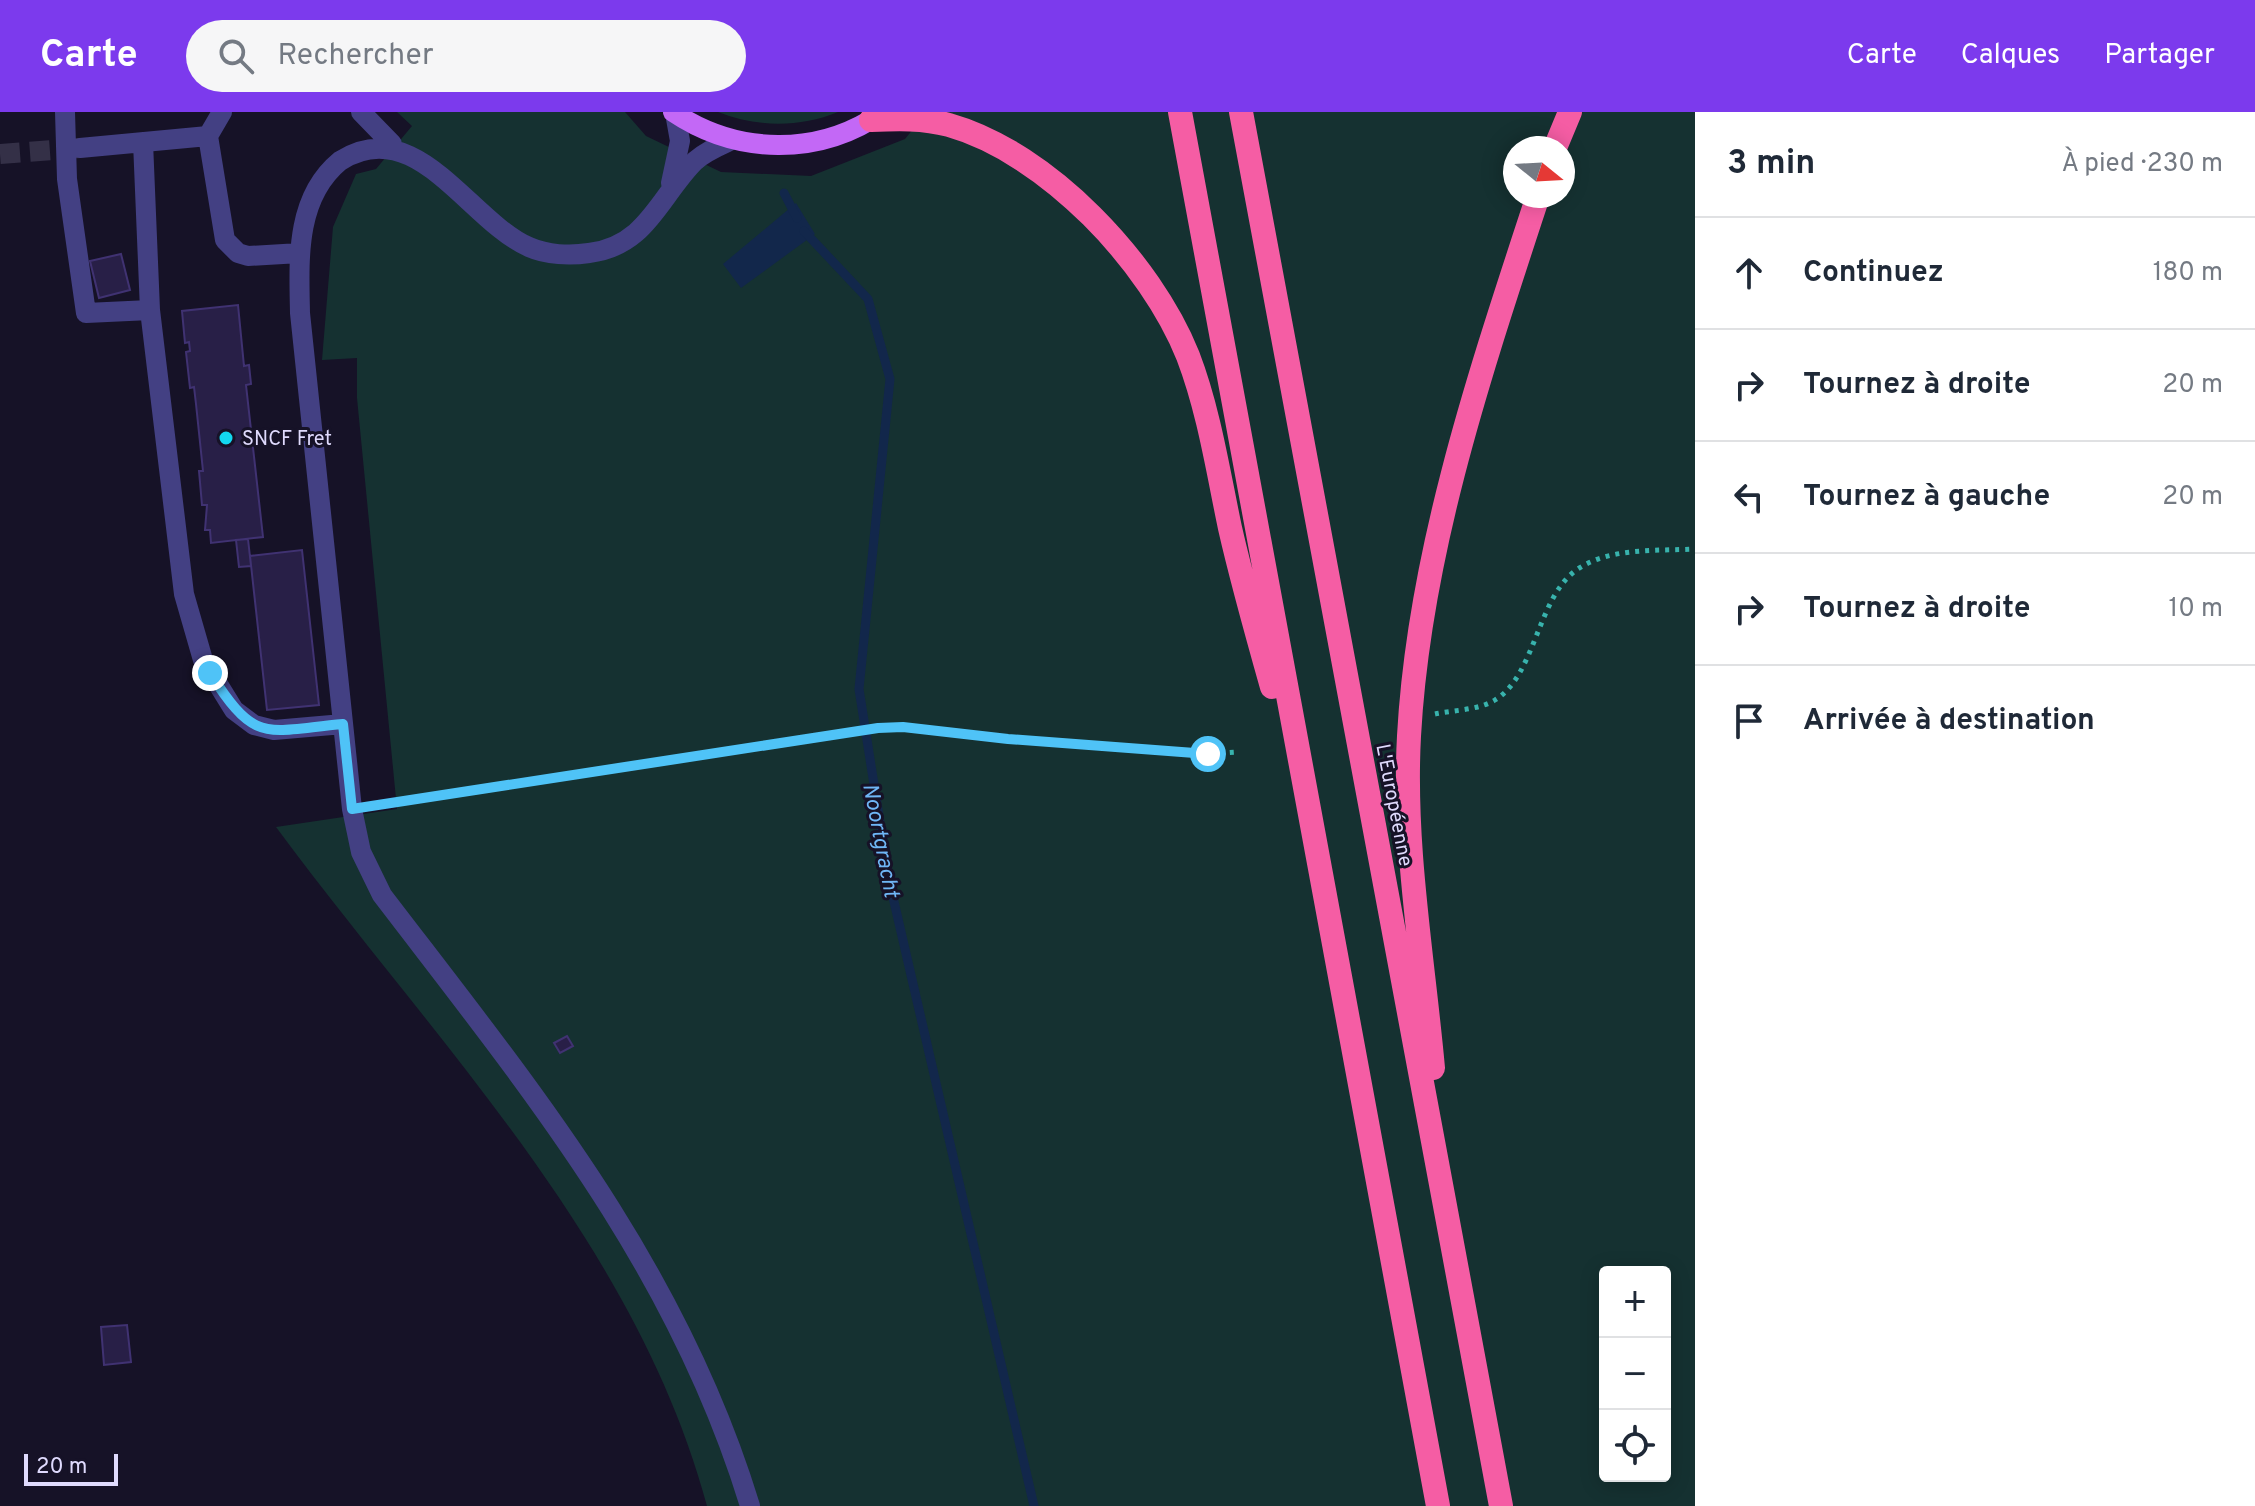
<!DOCTYPE html>
<html lang="fr">
<meta charset="utf-8">
<style>
body{margin:0;font-family:Overpass,sans-serif;background:#f6f6f7;color:#1f2937}
.controls{position:absolute;right:24px;bottom:24px;display:grid;overflow:hidden;border-radius:8px;box-shadow:0 4px 20px #0003}
.controls button{width:72px;height:72px;display:grid;place-items:center;padding:0;border:0;border-bottom:2px solid #e0e1e3;background:#fff;color:#1f2937;font:40px sans-serif}
.compass{position:absolute;left:1503px;top:24px;width:72px;height:72px;border-radius:50%;background:#fff;box-shadow:0 4px 20px #0003;rotate:108deg}
.scale{position:absolute;left:24px;bottom:20px;width:94px;box-sizing:border-box;padding-left:8px;border:4px solid #dfdafd;border-top:0;font-size:22px;line-height:28px;white-space:nowrap;color:#dfdafd;-webkit-text-stroke:6px #161227;paint-order:stroke}
.stop{position:absolute;width:24px;height:24px;margin:-18px;border:6px solid #4fc3f7;border-radius:50%;background:#fff}
.stop.end{background:#4fc3f7;border-color:#fff;box-shadow:0 2px 8px #0008}
.list{margin:0;padding:0;list-style:none}
h2{display:flex;justify-content:space-between;align-items:center;height:104px;margin:0;padding:0 32px;font-size:34px}
h2 small{font-size:26px;font-weight:400;color:#747a83}
.list li{display:grid;grid-template-columns:52px 1fr auto;gap:24px;align-items:center;box-sizing:border-box;height:112px;padding:0 32px;border-top:2px solid #e0e1e3}
.list b{display:block;font-size:30px;white-space:nowrap}
.list em{font-size:26px;font-style:normal;color:#747a83}
.icon{flex:none;width:44px;height:44px;fill:none;stroke:currentColor;stroke-width:2;stroke-linecap:round;stroke-linejoin:round}
.map{position:relative;flex:none;width:1695px;height:1394px;overflow:hidden}
header{display:flex;align-items:center;gap:48px;box-sizing:border-box;height:112px;padding:0 40px;background:#7c3aed;color:#fff}
header strong{font-size:38px}
nav{display:flex;gap:44px;margin-inline-start:auto;font-size:28px}
.search{width:560px;height:72px;background:#f6f6f7;display:flex;align-items:center;gap:20px;box-sizing:border-box;padding:0 28px;border-radius:44px;color:#747a83;font-size:30px}
main{display:flex}
aside{flex:1;background:#fff}
.map>svg:first-child{display:block}
.green{fill:#153131;fill-rule:evenodd}
.water{fill:#12274b}
.lines{fill:none;stroke-linecap:round;stroke-linejoin:round}
.stream{stroke:#12274b;stroke-width:9}
.building{fill:#281f47;stroke:#403272;stroke-width:2}
.minor-tunnel{stroke:#343047;stroke-width:20;stroke-dasharray:20 10;stroke-linecap:butt}
.path{stroke:#38b3ad;stroke-width:5;stroke-dasharray:4 6;stroke-linecap:butt}
.minor{stroke:#434083;stroke-width:20}
.major{stroke:#c368f6;stroke-width:20}
.highway{stroke:#f55da4;stroke-width:24}
.route{stroke:#4fc3f7;stroke-width:10}
.poi-dot{fill:#13d7f0;stroke:#161227;stroke-width:3}
.labels{text-anchor:middle;stroke-width:6;stroke-linejoin:round;paint-order:stroke}
.poi-label{font-size:20px;fill:#dfdafd;stroke:#161227;text-anchor:start}
.street-label{font-size:20px;fill:#dfdafd;stroke:#161227}
.water-label{font-size:22px;font-style:italic;fill:#6fb6f6;stroke:#161227}
</style>
<header>
<strong>Carte</strong>
<div class="search"><svg class="icon" aria-label="search" viewBox="0 0 24 24"><circle cx="10" cy="10" r="6"/><path d="M15 15l6 6"/></svg>Rechercher</div>
<nav><a>Carte</a><a>Calques</a><a>Partager</a></nav>
</header>
<main>
<div class="map">
<svg width="1695" height="1394" viewBox="0 0 1695 1394">
<rect width="100%" height="100%" fill="#161227"/>
<!-- green -->
<path class="green" d="M 397,0 L 625,0 L 646,24 L 721,60 L 811,64 L 905,27 L 927,0 L 1695,0 L 1695,1394 L 707,1394 C 636,1130 434,929 276,715 L 397,697 L 357,286 L 357,246 L 322,248 L 333,115 L 356,62 L 376,57 L 412,14 ZM 1515,36 L 1563,36 L 1563,84 L 1515,84 ZM 1605,1160 L 1665,1160 L 1665,1364 L 1605,1364 Z
M 718,0 L 838,0 C 799,16 756,15 718,0 Z"/>
<!-- water -->
<path class="water" d="M 796,91 L 815,122 L 741,176 L 723,152 Z"/>
<g class="lines">
<!-- stream -->
<path class="stream" d="M 784,81 L 797,106
M 804,119 L 868,187 L 890,267 L 859,577 L 889,768 L 1034,1394"/>
</g>
<!-- building -->
<path class="building" d="M 121,142 L 130,178 L 99,186 L 90,149 Z
M 238,193 L 244,254 L 249,253 L 251,272 L 246,273 L 263,425 L 211,431 L 210,418 L 205,418 L 207,393 L 202,393 L 199,359 L 203,359 L 196,292 L 194,275 L 190,276 L 186,240 L 190,239 L 189,230 L 185,231 L 182,199 Z
M 248,427 L 251,454 L 239,455 L 236,428 Z
M 302,438 L 319,593 L 267,598 L 250,444 Z
M 567,924 L 573,934 L 560,941 L 554,931 Z
M 127,1213 L 131,1250 L 104,1253 L 101,1215 Z"/>
<g class="lines">
<!-- minor-tunnel -->
<path class="minor-tunnel" d="M 0,42 L 80,36"/>
<!-- path -->
<path class="path" d="M 1435,602 C 1454,598 1479,598 1495,588 C 1535,564 1537,488 1575,459 C 1607,435 1657,439 1695,437
M 377,693 L 878,616 L 903,615 L 1008,627 L 1208,642 L 1237,640"/>
<!-- minor -->
<path class="minor" d="M 65,0 L 67,67 L 86,201 L 150,198 L 143,30
M 222,0 L 208,24 L 225,128 L 238,141 L 248,144 L 300,141
M 361,0 L 392,32
M 732,28 C 719,34 706,39 695,49 C 659,85 647,134 589,141 C 570,144 547,143 529,135 C 469,109 416,0 340,49 C 295,86 299,148 300,201 L 352,697 L 361,740 L 382,783 C 531,978 677,1154 750,1394
M 80,36 L 208,24
M 671,71 L 680,29 L 675,1
M 150,198 L 184,482 L 203,548 L 234,598 L 254,613 L 274,618 L 343,612"/>
<!-- major -->
<path class="major" d="M 673,0 C 737,43 819,45 883,0"/>
<!-- highway -->
<path class="highway" d="M 1180,0 L 1438,1394
M 1241,0 L 1501,1394
M 871,8 C 897,7 923,6 949,13 C 1048,41 1151,151 1188,244 C 1209,299 1218,359 1230,416 C 1242,469 1257,522 1272,575
M 1555,36 L 1570,0
M 1433,956 C 1423,846 1403,734 1409,624 C 1419,440 1481,258 1538,84"/>
</g>
<g class="lines">
<!-- route -->
<path class="route" d="M 210,561 C 256,633 264,619 343,612 L 352,697 L 878,616 L 903,615 L 1008,627 L 1208,642"/>
</g>
<!-- markers -->
<circle class="poi-dot" cx="226" cy="326" r="8"/>
<g class="labels">
<!-- poi labels -->
<g class="poi-label">
<text x="242" y="333">SNCF Fret</text>
</g>
<!-- street labels -->
<g class="street-label">
<text transform="translate(1395 693) rotate(79)" y="7">L'Européenne</text>
</g>
<!-- water labels -->
<g class="water-label">
<text transform="translate(882 728) rotate(79)" y="8">Noortgracht</text>
</g>
</g>
</svg>
<div class="controls">
<button>+</button>
<button>−</button>
<button><svg class="icon" aria-label="locate" viewBox="0 0 24 24"><circle cx="12" cy="12" r="6"/><path d="M12 2v4M12 18v4M2 12h4M18 12h4"/></svg></button>
</div>
<svg class="compass" viewBox="-18 -18 36 36"><path d="M0-13l5 13h-10z" fill="#e53935"/><path d="M0 13l5-13h-10z" fill="#747a83"/></svg>
<div class="scale">20 m</div>
<div class="stop" style="left:1208px;top:642px"></div>
<div class="stop end" style="left:210px;top:561px"></div>
</div>
<aside>
<h2>3 min<small>À pied · 230 m</small></h2>
<ul class="list">
<li><svg class="icon" aria-label="ahead" viewBox="0 0 24 24"><path d="M12 20V5M6 11l6-6 6 6"/></svg><div><b>Continuez</b></div><em>180 m</em></li>
<li><svg class="icon" aria-label="right" viewBox="0 0 24 24"><path d="M7 20v-9h11M14 6l5 5-5 5"/></svg><div><b>Tournez à droite</b></div><em>20 m</em></li>
<li><svg class="icon" aria-label="left" viewBox="0 0 24 24"><path d="M17 20v-9H6M10 6l-5 5 5 5"/></svg><div><b>Tournez à gauche</b></div><em>20 m</em></li>
<li><svg class="icon" aria-label="right" viewBox="0 0 24 24"><path d="M7 20v-9h11M14 6l5 5-5 5"/></svg><div><b>Tournez à droite</b></div><em>10 m</em></li>
<li><svg class="icon" aria-label="arrive" viewBox="0 0 24 24"><path d="M6 21V4h12l-3 4 3 4H6"/></svg><div><b>Arrivée à destination</b></div></li>
</ul>
</aside>
</main>
